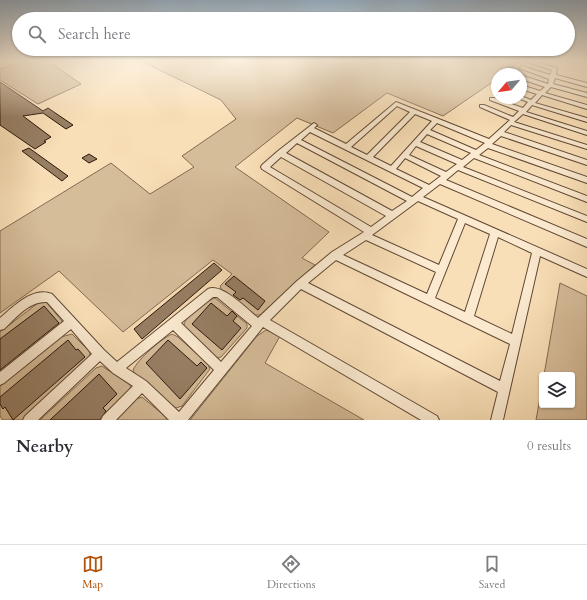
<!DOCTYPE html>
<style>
body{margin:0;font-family:Cardo,serif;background:#f7f7f7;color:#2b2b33}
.controls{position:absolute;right:12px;bottom:12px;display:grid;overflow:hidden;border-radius:4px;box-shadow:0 1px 3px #0004}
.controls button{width:36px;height:36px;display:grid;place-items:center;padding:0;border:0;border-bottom:1px solid #e1e1e2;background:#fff;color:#2b2b33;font:20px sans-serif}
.compass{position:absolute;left:491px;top:68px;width:36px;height:36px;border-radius:50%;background:#fff;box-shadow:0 1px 3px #0004;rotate:241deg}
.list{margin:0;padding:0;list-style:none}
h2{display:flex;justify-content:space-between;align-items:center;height:52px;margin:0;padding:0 16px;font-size:17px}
h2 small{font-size:13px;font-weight:400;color:#7c7c81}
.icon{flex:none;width:22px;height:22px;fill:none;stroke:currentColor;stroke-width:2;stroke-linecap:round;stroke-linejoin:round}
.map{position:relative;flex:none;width:587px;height:420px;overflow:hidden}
.search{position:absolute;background:#fff;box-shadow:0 1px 3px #0004;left:12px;right:12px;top:12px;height:44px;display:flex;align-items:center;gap:10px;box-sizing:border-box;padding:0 14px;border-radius:22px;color:#7c7c81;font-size:15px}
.sheet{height:124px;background:#fff}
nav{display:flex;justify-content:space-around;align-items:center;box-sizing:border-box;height:56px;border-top:1px solid #e1e1e2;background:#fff;font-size:11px;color:#7c7c81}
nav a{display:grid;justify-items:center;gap:2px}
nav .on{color:#b45309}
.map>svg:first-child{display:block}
.green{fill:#d6bd9a;stroke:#826a52}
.building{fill:#977f64;stroke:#2d160a}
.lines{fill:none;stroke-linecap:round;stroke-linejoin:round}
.minor-casing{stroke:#604835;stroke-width:2}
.minor{fill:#fbead0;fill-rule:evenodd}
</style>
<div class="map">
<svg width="587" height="420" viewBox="0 0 587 420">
<rect width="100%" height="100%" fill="#f9dfb7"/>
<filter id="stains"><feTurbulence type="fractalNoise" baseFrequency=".005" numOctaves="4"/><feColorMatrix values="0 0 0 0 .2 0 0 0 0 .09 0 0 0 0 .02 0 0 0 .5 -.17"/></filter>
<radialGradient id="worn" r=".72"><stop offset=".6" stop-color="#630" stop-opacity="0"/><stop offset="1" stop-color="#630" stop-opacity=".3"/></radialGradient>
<!-- green -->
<path class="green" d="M 21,60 L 46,60 L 81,84 L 38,104 L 0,80 L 0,69 L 18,63 L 17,61 Z
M 139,60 L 522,60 L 503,74 L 497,74 L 497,79 L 443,116 L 387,93 L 333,133 L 297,118 L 235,167 L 329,232 L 302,258 L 315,265 L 260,315 L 255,315 L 220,288 L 221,285 L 232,274 L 213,260 L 123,332 L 59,271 L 0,313 L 0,231 L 111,163 L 150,194 L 194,167 L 182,156 L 236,119 L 221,100 Z
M 560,283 L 587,296 L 587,420 L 536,420 L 542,387 L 542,405 L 572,405 L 572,375 L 544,375 Z
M 215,298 L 247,324 L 247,328 L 221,357 L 217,358 L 187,330 L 184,325 C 185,316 206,301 215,298 Z
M 46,302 L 62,321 L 60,327 L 0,375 L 0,332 L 38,303 Z
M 266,330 L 280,336 L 265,363 L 364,420 L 190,420 L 257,336 Z
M 72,334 L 90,352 L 89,360 L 22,420 L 3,420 L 0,416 L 0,386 L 61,337 Z
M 172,334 L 178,337 L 208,364 L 210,369 L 182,406 L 176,408 L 169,403 L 135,374 L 133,370 C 138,359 161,339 172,334 Z
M 102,366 L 130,385 L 131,390 L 101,420 L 40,420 L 96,368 Z
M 142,397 L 166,417 L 166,420 L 115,420 L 136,399 Z"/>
<!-- building -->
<path class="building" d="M 0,82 L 43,111 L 48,108 L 73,125 L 66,129 L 43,113 L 23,116 L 51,137 L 44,141 L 46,142 L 35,149 L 0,125 Z
M 29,148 L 68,176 L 62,181 L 22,151 Z
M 89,154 L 97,159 L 89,163 L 82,158 Z
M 214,263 L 222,270 L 142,339 L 134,329 Z
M 234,276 L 265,301 L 258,310 L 243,298 L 240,300 L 233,295 L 236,292 L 225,284 Z
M 211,303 L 227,316 L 232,311 L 237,316 L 233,321 L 241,328 L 222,350 L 192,324 Z
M 44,306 L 59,323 L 0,370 L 0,339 Z
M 68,340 L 76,350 L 78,349 L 85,357 L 13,420 L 5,407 L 3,409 L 0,404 L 0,397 Z
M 168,340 L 197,366 L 201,362 L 207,368 L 180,399 L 146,363 Z
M 99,374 L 117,394 L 103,408 L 106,411 L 100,420 L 50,420 Z"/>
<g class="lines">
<!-- minor casing -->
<g class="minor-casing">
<path id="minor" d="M 527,60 L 557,68 L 556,75 L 587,83 L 587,87 L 555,78 L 553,84 L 587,93 L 587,97 L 551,87 L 545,93 L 587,105 L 587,109 L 542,95 L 535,103 L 587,118 L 587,122 L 532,105 L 526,112 L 587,131 L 587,135 L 523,114 L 514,122 L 587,145 L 587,149 L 511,125 L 504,132 L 587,160 L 587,165 L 501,136 L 492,144 L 587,177 L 587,183 L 488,148 L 479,155 L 587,196 L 587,202 L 474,158 L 463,167 L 587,216 L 587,222 L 458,170 L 446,180 L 587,239 L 587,247 L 440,184 L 423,197 L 587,269 L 587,277 L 540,256 L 503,420 L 491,420 L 498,392 L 301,289 L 270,320 L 437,416 L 439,420 L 421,420 L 263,327 L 188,420 L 169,420 L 142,393 L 116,420 L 101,420 L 103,416 L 133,386 L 113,373 L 100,361 L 38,420 L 23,420 L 25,416 L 92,354 L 71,329 L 4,383 L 0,385 L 0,372 L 64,321 L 47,302 C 29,301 16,318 4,329 L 0,330 L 0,318 C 13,307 33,286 52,294 L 104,350 L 117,362 L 208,289 C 222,283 247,309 258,318 L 297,281 L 332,252 L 364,232 L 262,169 L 261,167 L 262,165 L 278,151 L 314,123 L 317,125 L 314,128 L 346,144 L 396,102 L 489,139 L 510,120 L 480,107 L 480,105 L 484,105 L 513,117 L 519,111 L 490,100 L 490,98 L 494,98 L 523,108 L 528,102 L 518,98 L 521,98 L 521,96 L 531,100 L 537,94 L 521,89 L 521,85 L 540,91 L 545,87 L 521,79 L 521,75 L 548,84 L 549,79 L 519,68 L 522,66 L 550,75 L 552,70 L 527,62 ZM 397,106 L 410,112 L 367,155 L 351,147 ZM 415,114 L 432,121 L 391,166 L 373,157 ZM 437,123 L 485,143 L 476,150 L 430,130 ZM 310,132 L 423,188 L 412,197 L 301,140 ZM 427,134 L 471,153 L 462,160 L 420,142 ZM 297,143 L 407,201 L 392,211 L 286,153 ZM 416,146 L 457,164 L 446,172 L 409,155 ZM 281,157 L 386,216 L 371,227 L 270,167 ZM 405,158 L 441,176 L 429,185 L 396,169 ZM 418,201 L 458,219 L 439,265 L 372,235 ZM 465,223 L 490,234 L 465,312 L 435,298 ZM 498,237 L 532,253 L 512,334 L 474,316 ZM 366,240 L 436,272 L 427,294 L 343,255 ZM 336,260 L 510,344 L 500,381 L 308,283 ZM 213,297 L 217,297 L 252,326 L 221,362 L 181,323 ZM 173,330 L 214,370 L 179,412 L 146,381 L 126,368 Z"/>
</g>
<!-- minor -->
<use href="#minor" class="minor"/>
</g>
<!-- sky -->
<linearGradient id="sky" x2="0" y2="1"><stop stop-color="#93aabd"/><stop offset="0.51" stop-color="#fcf1df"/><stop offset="1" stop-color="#fcf1df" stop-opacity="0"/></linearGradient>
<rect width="587" height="118" fill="url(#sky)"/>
<rect width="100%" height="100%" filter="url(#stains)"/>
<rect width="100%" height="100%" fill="url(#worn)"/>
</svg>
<div class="controls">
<button><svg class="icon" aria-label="layers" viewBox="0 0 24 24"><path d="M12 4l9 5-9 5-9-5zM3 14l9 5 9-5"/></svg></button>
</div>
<svg class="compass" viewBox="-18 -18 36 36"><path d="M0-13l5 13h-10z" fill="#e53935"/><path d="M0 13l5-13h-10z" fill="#7c7c81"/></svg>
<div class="search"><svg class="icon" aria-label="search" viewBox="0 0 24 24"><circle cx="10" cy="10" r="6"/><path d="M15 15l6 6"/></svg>Search here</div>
</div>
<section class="sheet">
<h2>Nearby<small>0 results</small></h2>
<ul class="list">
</ul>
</section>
<nav>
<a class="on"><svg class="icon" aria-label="map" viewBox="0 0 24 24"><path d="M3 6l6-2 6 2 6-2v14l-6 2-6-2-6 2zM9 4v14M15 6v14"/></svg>Map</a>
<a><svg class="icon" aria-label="directions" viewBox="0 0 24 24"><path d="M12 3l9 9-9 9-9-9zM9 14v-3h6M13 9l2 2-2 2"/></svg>Directions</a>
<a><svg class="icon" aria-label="saved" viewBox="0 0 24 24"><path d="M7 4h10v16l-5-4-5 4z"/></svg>Saved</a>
</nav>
